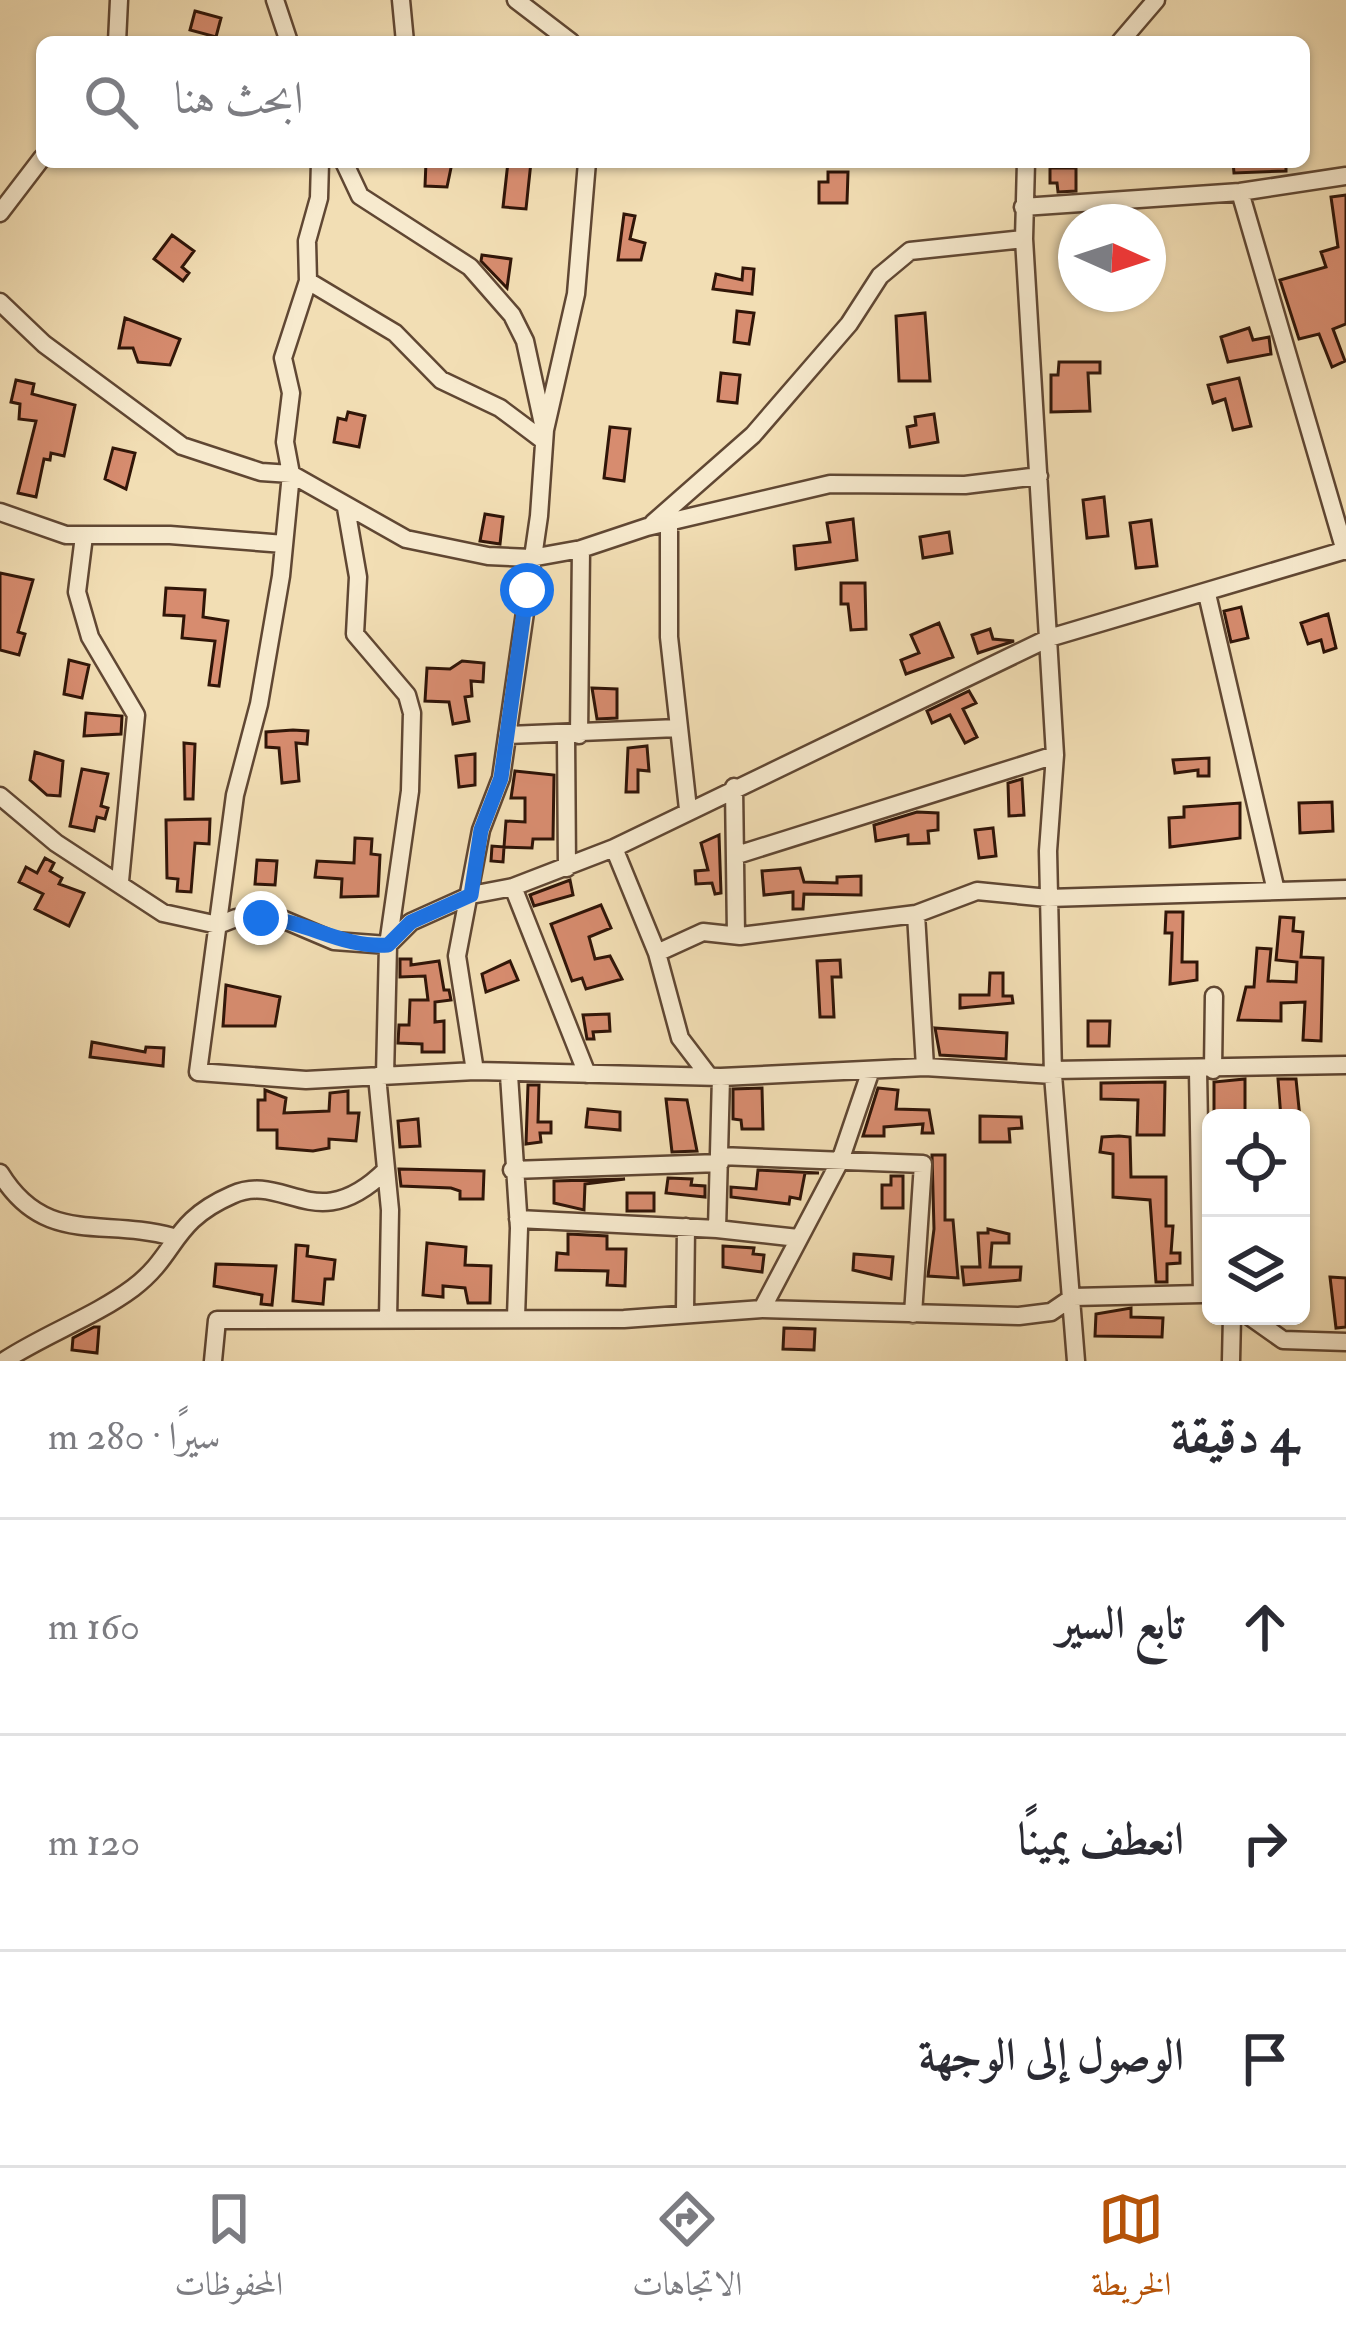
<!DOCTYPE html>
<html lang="ar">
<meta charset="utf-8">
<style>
body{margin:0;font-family:"IM FELL Double Pica",Amiri,serif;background:#f2f2f3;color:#2b2b33;direction:rtl}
.controls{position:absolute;right:36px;bottom:36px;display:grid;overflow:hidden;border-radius:18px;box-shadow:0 3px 9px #0004}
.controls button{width:108px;height:108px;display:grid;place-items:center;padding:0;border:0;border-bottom:3px solid #e1e1e2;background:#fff;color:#2b2b33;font:60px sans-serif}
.compass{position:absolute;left:1058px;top:204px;width:108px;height:108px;border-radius:50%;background:#fff;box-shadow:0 3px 9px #0004;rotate:93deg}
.stop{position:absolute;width:36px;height:36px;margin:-27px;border:9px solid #1a73e8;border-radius:50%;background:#fff}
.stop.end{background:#1a73e8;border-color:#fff;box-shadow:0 3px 12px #0008}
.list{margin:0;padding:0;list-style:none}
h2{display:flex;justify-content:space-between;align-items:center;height:156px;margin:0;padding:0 48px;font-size:51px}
h2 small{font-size:39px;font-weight:400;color:#7c7c81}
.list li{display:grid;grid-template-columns:78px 1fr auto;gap:36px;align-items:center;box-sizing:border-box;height:216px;padding:0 48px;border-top:3px solid #e1e1e2}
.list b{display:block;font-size:45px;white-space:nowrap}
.list em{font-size:39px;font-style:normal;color:#7c7c81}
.icon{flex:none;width:66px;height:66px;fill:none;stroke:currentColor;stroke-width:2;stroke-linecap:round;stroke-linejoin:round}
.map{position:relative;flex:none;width:1346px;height:1361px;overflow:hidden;direction:ltr}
.search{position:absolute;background:#fff;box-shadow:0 3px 9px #0004;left:36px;right:36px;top:36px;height:132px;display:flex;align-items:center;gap:30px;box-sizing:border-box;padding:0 42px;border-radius:18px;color:#7c7c81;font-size:45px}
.sheet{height:804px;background:#fff}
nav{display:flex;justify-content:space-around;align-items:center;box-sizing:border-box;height:168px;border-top:3px solid #e1e1e2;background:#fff;font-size:33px;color:#7c7c81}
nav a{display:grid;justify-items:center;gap:6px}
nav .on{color:#b45309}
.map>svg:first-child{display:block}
.building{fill:#d78c6f;stroke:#301508;stroke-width:3}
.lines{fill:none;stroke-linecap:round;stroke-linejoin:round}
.street-casing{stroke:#604733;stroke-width:21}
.street{stroke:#f7eace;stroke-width:16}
.route{stroke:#1a73e8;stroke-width:15}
</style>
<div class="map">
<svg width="1346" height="1361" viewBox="0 0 1346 1361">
<rect width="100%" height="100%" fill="#f2deb4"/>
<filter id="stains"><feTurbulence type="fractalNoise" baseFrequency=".00167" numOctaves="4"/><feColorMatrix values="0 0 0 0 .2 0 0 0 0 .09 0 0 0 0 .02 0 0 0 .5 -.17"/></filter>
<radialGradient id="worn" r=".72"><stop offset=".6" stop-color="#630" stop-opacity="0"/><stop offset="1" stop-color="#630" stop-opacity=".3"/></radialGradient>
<!-- building -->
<path class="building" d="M 195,11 L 221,18 L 216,37 L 190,30 Z
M 426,162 L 452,163 L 447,187 L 425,186 Z
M 508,162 L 531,162 L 526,209 L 503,207 Z
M 1233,162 L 1286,162 L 1286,171 L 1234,173 Z
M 1050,168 L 1076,168 L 1076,191 L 1058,192 L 1057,183 L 1050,183 Z
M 828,172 L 848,172 L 847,203 L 819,203 L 819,182 L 828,182 Z
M 1346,195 L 1346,324 L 1333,329 L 1345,361 L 1332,367 L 1319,334 L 1299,339 L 1280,280 L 1326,267 L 1321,252 L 1338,247 L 1331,197 Z
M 624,214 L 635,216 L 630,239 L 645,243 L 641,260 L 618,260 Z
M 172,235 L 194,251 L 182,267 L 189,273 L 183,281 L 154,259 Z
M 482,255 L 511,259 L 507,288 L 481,261 Z
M 743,268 L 754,269 L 752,294 L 713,289 L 716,274 L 742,280 Z
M 737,311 L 754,313 L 749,344 L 734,342 Z
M 925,313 L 930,381 L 899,381 L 896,316 Z
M 125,318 L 180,339 L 170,365 L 138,362 L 133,348 L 119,348 Z
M 1249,328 L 1253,340 L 1269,337 L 1271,354 L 1228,362 L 1221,337 Z
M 1059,362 L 1100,362 L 1100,373 L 1088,373 L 1090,411 L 1051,412 L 1051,375 L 1058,375 Z
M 721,373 L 740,375 L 737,403 L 718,401 Z
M 1239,378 L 1251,426 L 1233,430 L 1225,399 L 1213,403 L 1208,385 Z
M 16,380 L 34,384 L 32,394 L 75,405 L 64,456 L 51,453 L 50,460 L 44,459 L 36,497 L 18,493 L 36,421 L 19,419 L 20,404 L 11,402 Z
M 348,412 L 365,416 L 359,447 L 334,442 L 338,418 L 346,420 Z
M 934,414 L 938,442 L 910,447 L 907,427 L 916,425 L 915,417 Z
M 610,427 L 630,429 L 624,481 L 604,478 Z
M 113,448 L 135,453 L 126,489 L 105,479 Z
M 1104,497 L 1108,536 L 1087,538 L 1083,500 Z
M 485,514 L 503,517 L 500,544 L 480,541 Z
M 853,519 L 857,560 L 796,569 L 794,546 L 830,542 L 827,523 Z
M 1151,520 L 1157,566 L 1136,568 L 1130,523 Z
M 949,532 L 952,553 L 923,558 L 920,537 Z
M 0,573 L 33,580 L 18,632 L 25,634 L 19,655 L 0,650 Z
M 841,583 L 865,583 L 866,629 L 851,630 L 848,604 L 841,604 Z
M 166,588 L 205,590 L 203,617 L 228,621 L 219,686 L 209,685 L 215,641 L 182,638 L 184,616 L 164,615 Z
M 1241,607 L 1248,638 L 1231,642 L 1224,611 Z
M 1328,614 L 1336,648 L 1324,652 L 1321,640 L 1308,644 L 1301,623 Z
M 939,623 L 953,657 L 906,674 L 901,660 L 919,653 L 911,635 Z
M 990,629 L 993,639 L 1014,641 L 978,653 L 972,635 Z
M 69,660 L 89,665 L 82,698 L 64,694 Z
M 462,661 L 484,663 L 483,682 L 471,681 L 472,696 L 465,697 L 469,721 L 453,724 L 449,702 L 425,701 L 427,668 L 450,669 Z
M 592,688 L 617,689 L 617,718 L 597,719 Z
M 969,691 L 976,703 L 963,709 L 977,737 L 965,743 L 950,715 L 932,723 L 927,711 Z
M 86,713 L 122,716 L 121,734 L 84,736 Z
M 293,730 L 308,731 L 307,744 L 296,743 L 299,781 L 282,783 L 279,748 L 266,747 L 266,732 Z
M 184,743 L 195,744 L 193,799 L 185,799 Z
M 647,746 L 649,771 L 638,770 L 638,792 L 626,792 L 628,748 Z
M 35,752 L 63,761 L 60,796 L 47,795 L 30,780 Z
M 475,754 L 475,785 L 459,787 L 456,756 Z
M 1209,758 L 1209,776 L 1198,776 L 1198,770 L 1175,773 L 1173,760 Z
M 82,769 L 108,774 L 101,806 L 108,808 L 105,819 L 97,817 L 94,831 L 70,826 Z
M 515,771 L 554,775 L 553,839 L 533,839 L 532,848 L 504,847 L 503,862 L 491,861 L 492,846 L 504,847 L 506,821 L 525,822 L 525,798 L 511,798 Z
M 1022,779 L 1024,815 L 1009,816 L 1008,783 Z
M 1332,802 L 1333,831 L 1300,833 L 1299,803 Z
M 1240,803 L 1240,838 L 1170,847 L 1169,818 L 1184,817 L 1184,807 Z
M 917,812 L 938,813 L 938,830 L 928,831 L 929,843 L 908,844 L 908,835 L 876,841 L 874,825 Z
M 210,819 L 209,844 L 195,843 L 191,892 L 177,891 L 178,879 L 167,878 L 166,820 Z
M 993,828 L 996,856 L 979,858 L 975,830 Z
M 719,835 L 721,893 L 715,894 L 712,883 L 696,884 L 695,871 L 708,870 L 701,843 Z
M 355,838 L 372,839 L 371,854 L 380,855 L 378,896 L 341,897 L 342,879 L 315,877 L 317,861 L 354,863 Z
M 45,858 L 54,863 L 50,871 L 62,878 L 59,884 L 84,893 L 69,926 L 35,909 L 43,894 L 19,882 L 26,867 L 37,873 Z
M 257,860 L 277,861 L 275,885 L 255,884 Z
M 800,868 L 804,882 L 837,883 L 837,877 L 861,876 L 861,895 L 804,894 L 803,909 L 793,909 L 793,892 L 764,895 L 762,871 Z
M 570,880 L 573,895 L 534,906 L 530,895 Z
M 601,905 L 611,928 L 589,937 L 595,959 L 610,956 L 622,979 L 586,989 L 582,978 L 572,981 L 551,924 Z
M 1166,912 L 1183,912 L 1182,962 L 1197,962 L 1197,980 L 1170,984 L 1172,933 L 1165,933 Z
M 1280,917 L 1294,918 L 1293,931 L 1303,932 L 1301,957 L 1323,958 L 1321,1041 L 1303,1040 L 1305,1002 L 1281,1003 L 1281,1021 L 1238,1020 L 1246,987 L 1254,987 L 1257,948 L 1271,949 L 1268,981 L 1296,982 L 1297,962 L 1276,960 Z
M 400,959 L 411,959 L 411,965 L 439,961 L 444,990 L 449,990 L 451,1000 L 435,1002 L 435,1022 L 444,1021 L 444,1052 L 422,1052 L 422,1044 L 398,1043 L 399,1025 L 409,1025 L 410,1000 L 428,1000 L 425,976 L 400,977 Z
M 840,960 L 841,977 L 832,977 L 834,1017 L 820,1017 L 817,961 Z
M 510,961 L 518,980 L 486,992 L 482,974 Z
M 990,973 L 1003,973 L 1003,996 L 1012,996 L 1013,1003 L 960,1008 L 960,995 L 989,995 Z
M 226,985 L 280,997 L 275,1026 L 223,1026 Z
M 609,1014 L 610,1031 L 593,1032 L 594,1039 L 587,1039 L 583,1015 Z
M 1088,1021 L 1110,1021 L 1109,1046 L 1088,1046 Z
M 935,1028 L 1007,1033 L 1006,1059 L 940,1055 Z
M 92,1042 L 145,1052 L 146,1047 L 164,1048 L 163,1066 L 90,1057 Z
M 1245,1079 L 1245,1114 L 1214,1118 L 1214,1082 Z
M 1278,1079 L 1296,1079 L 1300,1118 L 1281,1118 Z
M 1165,1082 L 1164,1135 L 1137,1135 L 1138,1100 L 1101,1099 L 1101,1083 Z
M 528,1085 L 539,1085 L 538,1122 L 551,1122 L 551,1133 L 540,1133 L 541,1142 L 526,1144 Z
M 762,1088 L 763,1129 L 742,1129 L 741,1120 L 733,1119 L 733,1089 Z
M 878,1088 L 898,1090 L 896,1109 L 929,1110 L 933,1133 L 922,1133 L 923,1124 L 884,1127 L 884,1136 L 863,1136 Z
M 265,1090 L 286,1098 L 284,1113 L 329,1111 L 330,1093 L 348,1091 L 348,1113 L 359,1113 L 356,1141 L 329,1139 L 329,1148 L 313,1151 L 277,1148 L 277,1130 L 258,1130 L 258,1100 L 265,1100 Z
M 666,1099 L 687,1100 L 697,1151 L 672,1152 Z
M 588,1109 L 620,1112 L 620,1130 L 586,1127 Z
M 980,1116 L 1021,1117 L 1022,1128 L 1009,1129 L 1010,1142 L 980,1142 Z
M 418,1119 L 420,1146 L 400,1147 L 398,1121 Z
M 1119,1136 L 1130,1137 L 1131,1177 L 1166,1177 L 1166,1226 L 1173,1226 L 1171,1253 L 1180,1253 L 1180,1263 L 1167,1264 L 1167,1282 L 1156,1282 L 1150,1200 L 1113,1197 L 1113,1154 L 1100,1152 L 1102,1137 Z
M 932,1155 L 945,1155 L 945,1220 L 953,1220 L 958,1278 L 928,1276 L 934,1229 Z
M 399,1169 L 484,1171 L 483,1199 L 460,1199 L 460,1191 L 451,1188 L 401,1186 Z
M 758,1170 L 819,1173 L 805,1173 L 800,1199 L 790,1197 L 789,1204 L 731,1197 L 731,1187 L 756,1189 Z
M 891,1176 L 903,1176 L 903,1208 L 882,1208 L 882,1185 L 891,1185 Z
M 668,1178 L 692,1179 L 691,1185 L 705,1186 L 705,1197 L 666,1193 Z
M 625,1179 L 585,1184 L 584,1210 L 554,1203 L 554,1181 Z
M 627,1193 L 654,1193 L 654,1211 L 627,1211 Z
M 988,1229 L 1009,1234 L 1009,1243 L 992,1243 L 990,1267 L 1021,1267 L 1020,1280 L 964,1285 L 962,1267 L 980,1267 L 978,1233 L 988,1233 Z
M 568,1234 L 607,1236 L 607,1249 L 626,1249 L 625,1286 L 607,1285 L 608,1271 L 556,1270 L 557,1253 L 568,1254 Z
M 427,1243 L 466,1247 L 465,1265 L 491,1266 L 490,1303 L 468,1303 L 465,1288 L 443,1286 L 443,1297 L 423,1295 Z
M 296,1245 L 308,1246 L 307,1256 L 335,1260 L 333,1279 L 325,1279 L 323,1304 L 293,1301 Z
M 723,1246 L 754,1248 L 753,1254 L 764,1255 L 762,1272 L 723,1267 Z
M 854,1254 L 893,1257 L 891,1279 L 853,1270 Z
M 216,1264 L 276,1266 L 272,1305 L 261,1304 L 262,1295 L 214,1286 Z
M 1330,1277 L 1346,1278 L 1346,1327 L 1336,1328 Z
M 1131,1308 L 1131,1317 L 1163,1318 L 1162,1337 L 1095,1336 L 1096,1314 Z
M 94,1327 L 99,1327 L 97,1353 L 72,1350 L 73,1338 Z
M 784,1328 L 815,1329 L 814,1350 L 783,1349 Z"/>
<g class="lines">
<!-- street casing -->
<g class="street-casing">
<path id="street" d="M 275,0 L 289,42
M 401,0 L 405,42
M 516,0 L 571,42
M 117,42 L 119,0
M 1120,42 L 1156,0
M 320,162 L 319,198 L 307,241 L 308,281 L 283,358 L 291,393 L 285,442 L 291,474 L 281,576 L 259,704 L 235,795 L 198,1072 L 306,1080 L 475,1071 L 721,1077 L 925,1067 L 1053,1075
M 344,162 L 360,196 L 470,267 L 512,315 L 525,341 L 543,424
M 1026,162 L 1024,239 L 1055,755 L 1048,851 L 1053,1075 L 1076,1361
M 1240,192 L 1345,551
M 1023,207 L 1240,192 L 1346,176
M 0,213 L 42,158
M 308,281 L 395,333 L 441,380 L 500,408 L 544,441
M 0,302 L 44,344 L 182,446 L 261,472 L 291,474 L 406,539 L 488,556 L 531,558 L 581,549 L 647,527 L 830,484 L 965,485 L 1039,476
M 346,508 L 358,577 L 355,634 L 407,695 L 412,713 L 410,791 L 388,945 L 385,1076
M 0,512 L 66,535 L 170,535 L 284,544
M 669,522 L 669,637 L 688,809
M 653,523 L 753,435 L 849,324 L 880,276 L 910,251 L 1024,239
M 84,536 L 77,592 L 90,637 L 136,715 L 120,881
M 1207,594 L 1276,891
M 507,735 L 678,728
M 579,735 L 581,549
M 566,736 L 567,868
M 734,787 L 736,935
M 0,796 L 56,843 L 163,913 L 218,925 L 236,918 L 282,919 L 334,941 L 388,945 L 411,922 L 471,895 L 513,887 L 614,848 L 1049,638 L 1346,550
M 614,848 L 657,953 L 703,932 L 740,936 L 916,914 L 977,891 L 1048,898 L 1346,889
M 737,855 L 1055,755
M 513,887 L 587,1074
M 916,914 L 925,1067
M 657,953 L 680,1038 L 709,1076
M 1053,1070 L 1346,1065
M 1213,1070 L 1214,996
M 475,1071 L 457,956 L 481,830 L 501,778 L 539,516 L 545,430 L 576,294 L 587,162
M 1198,1071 L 1202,1294 L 1210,1294
M 509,1075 L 519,1228 L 516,1317
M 377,1076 L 390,1210 L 388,1320
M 720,1156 L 923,1164 L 913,1314
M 512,1170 L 720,1163
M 0,1173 C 45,1247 103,1217 173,1237
M 518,1219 L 717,1229 L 721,1077
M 717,1229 L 798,1238
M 762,1309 L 840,1161 L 871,1070
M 685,1312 L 686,1227
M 1249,1316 L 1283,1340 L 1346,1342
M 4,1361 C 45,1334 94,1317 133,1288 C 178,1254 170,1222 232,1195 C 285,1171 316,1239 386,1170
M 213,1361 L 217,1320 L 624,1319 L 762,1309 L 1019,1316 L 1051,1312 L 1073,1297 L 1202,1294
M 1231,1361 L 1232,1316"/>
</g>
<!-- street -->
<use href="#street" class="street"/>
</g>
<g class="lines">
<!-- route -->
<path class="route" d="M 261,918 C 307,920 340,948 388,945 L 411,922 L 471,895 L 481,830 L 501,778 L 527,590"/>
</g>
<rect width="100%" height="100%" filter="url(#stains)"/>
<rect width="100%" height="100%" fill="url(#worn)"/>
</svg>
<div class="controls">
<button><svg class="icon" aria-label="locate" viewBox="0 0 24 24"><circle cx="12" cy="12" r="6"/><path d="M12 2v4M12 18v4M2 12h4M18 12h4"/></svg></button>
<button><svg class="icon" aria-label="layers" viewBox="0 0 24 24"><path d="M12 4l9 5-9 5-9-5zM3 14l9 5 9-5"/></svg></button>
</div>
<svg class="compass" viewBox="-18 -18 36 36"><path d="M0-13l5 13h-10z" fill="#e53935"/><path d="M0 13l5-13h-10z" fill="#7c7c81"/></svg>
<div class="stop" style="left:527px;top:590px"></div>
<div class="stop end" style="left:261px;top:918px"></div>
<div class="search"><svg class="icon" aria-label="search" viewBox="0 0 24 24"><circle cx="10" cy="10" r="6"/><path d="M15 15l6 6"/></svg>ابحث هنا</div>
</div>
<section class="sheet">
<h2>4 دقيقة<small>سيرًا · 280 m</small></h2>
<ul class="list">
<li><svg class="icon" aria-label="ahead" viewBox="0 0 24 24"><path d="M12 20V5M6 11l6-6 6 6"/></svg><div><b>تابع السير</b></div><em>160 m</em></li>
<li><svg class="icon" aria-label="right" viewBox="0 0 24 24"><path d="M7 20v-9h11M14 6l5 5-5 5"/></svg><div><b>انعطف يمينًا</b></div><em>120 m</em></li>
<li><svg class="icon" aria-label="arrive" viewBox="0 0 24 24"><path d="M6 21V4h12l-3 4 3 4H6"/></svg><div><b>الوصول إلى الوجهة</b></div></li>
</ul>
</section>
<nav>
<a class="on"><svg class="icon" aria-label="map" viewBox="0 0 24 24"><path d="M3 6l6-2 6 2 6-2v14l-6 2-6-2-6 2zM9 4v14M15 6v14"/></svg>الخريطة</a>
<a><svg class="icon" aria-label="directions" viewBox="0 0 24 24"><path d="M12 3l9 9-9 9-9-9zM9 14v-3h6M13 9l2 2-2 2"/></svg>الاتجاهات</a>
<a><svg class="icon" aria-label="saved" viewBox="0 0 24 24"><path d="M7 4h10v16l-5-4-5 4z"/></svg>المحفوظات</a>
</nav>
